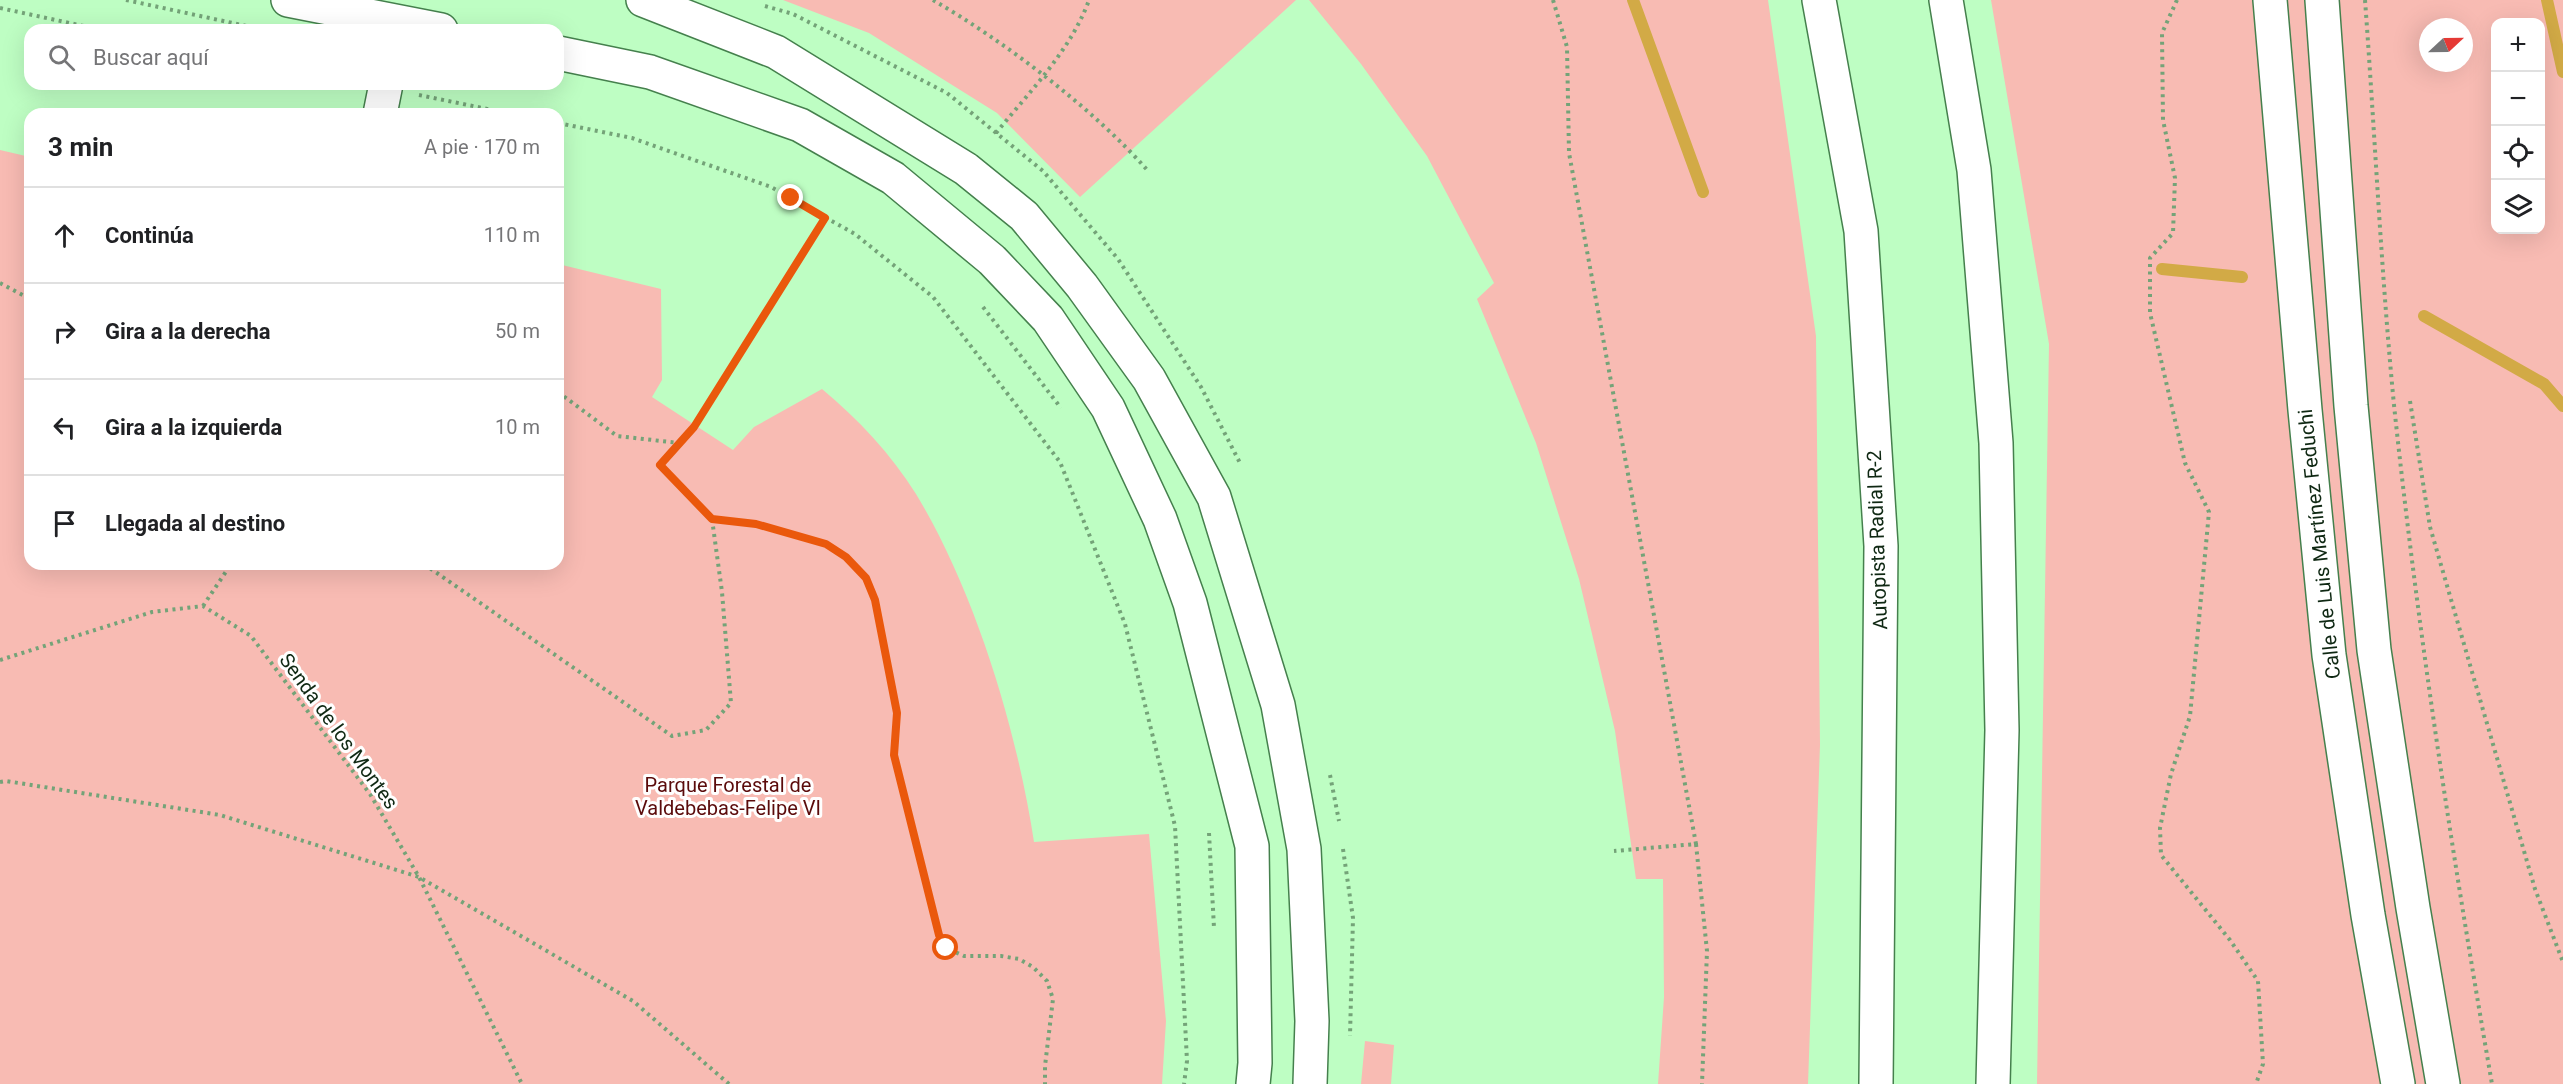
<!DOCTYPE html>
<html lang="es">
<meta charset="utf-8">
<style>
body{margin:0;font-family:Roboto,sans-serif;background:#f2f2f2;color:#202124}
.controls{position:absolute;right:18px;top:18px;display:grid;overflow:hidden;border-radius:12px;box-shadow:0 6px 24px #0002}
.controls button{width:54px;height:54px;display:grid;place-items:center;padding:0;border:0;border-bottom:2px solid #e0e0e0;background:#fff;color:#202124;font:30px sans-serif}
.compass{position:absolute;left:2419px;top:18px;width:54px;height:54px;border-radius:50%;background:#fff;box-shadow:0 6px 24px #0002;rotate:68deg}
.stop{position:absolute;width:18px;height:18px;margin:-14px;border:4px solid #ea580c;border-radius:50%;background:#fff}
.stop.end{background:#ea580c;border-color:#fff;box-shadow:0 2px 6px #0008}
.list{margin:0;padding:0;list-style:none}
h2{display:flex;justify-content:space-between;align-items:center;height:78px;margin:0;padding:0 24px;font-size:26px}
h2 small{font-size:20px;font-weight:400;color:#757577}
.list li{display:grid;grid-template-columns:39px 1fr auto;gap:18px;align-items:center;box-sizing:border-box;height:96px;padding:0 24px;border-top:2px solid #e0e0e0}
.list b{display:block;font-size:22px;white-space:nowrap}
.list em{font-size:20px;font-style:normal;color:#757577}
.icon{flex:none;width:33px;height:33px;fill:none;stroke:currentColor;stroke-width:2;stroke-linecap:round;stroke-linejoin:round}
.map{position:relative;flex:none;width:2563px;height:1084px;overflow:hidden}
.search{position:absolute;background:#fff;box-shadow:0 6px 24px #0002;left:24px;top:24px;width:540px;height:66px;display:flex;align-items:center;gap:15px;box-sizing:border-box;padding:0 21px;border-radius:18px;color:#757577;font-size:22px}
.panel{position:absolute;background:#fff;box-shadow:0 6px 24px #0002;left:24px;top:108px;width:540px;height:462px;border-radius:18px}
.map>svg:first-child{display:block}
.green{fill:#f8bbb3;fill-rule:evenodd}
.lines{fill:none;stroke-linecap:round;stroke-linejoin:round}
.stream{stroke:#d2aa46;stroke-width:12}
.minor-casing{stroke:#45804d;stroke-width:36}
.highway-casing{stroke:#45804d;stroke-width:36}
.path{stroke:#74a378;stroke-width:4;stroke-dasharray:3 4.5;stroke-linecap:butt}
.minor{stroke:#fff;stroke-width:33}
.highway{stroke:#fff;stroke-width:33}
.route{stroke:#ea580c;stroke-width:8}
.labels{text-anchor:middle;stroke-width:6;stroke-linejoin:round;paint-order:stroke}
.street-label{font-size:20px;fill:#0f2813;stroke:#fff}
.park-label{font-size:20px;fill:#5b0b0b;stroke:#fff}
</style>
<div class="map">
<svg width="2563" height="1084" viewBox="0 0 2563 1084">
<rect width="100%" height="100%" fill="#befec3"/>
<!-- green -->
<path class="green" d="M 783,0 L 1296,0 L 1080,197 L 997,113 L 869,33 Z
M 1309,0 L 1768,0 L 1816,336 L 1820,745 L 1808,1084 L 1658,1084 L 1664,997 L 1663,879 L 1636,879 L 1615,731 L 1579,579 L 1536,443 L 1477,299 L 1494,283 L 1427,156 L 1361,64 Z
M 1991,0 L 2563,0 L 2563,1084 L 2037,1084 L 2049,344 ZM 2496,22 L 2540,22 L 2540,230 L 2496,230 ZM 2428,27 L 2464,27 L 2464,63 L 2428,63 Z
M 0,150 L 30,157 L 30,564 L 558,564 L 558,264 L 661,289 L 662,380 L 652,397 L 733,450 L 754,427 L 822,389 C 858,419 891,454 916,494 C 975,591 1017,730 1034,842 L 1149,834 L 1166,1021 L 1162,1084 L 0,1084 Z
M 1365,1041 L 1394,1045 L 1391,1084 L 1361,1084 Z"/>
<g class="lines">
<!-- stream -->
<path class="stream" d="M 1633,0 L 1703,192
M 2547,0 L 2563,72
M 2162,269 L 2242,277
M 2424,316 L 2544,384 L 2563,406"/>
<!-- minor casing -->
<g class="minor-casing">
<path id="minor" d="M 288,0 L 441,30
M 643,0 L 776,52 L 966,169 L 1024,216 L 1082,286 L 1149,379 L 1214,497 L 1278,705 L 1304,849 L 1312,1021 L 1310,1084
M 2270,0 L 2305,410 L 2329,655 L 2368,915 L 2398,1084
M 2322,0 L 2351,406 L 2374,650 L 2413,908 L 2443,1084
M 558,53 L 650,72 L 800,125 L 893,178 L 992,260 L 1048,319 L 1108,408 L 1160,519 L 1190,603 L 1252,846 L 1255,1063 L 1253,1084
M 380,114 L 386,84"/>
</g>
<!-- highway casing -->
<g class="highway-casing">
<path id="highway" d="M 1819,0 L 1861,231 L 1881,546 L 1876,1084
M 1946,0 L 1974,170 L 1996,443 L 2002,730 L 1993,1084"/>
</g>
<!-- path -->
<path class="path" d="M 126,0 L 265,30
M 933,0 C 1005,42 1094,109 1149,172
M 1553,0 L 1567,47 L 1569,153 L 1696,844 L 1614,851
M 2177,0 L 2162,33 L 2163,120 L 2175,178 L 2173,233 L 2150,258 L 2150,313 L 2185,463 L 2209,512 L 2190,716 L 2171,774 L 2160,828 L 2161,855 L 2230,940 L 2258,981 L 2263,1064 L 2256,1084
M 2365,0 C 2375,135 2381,271 2394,405 C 2418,633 2453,859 2492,1084
M 765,6 L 793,14 L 947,93 L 1043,171 L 1118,259 L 1201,387 L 1240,463
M 0,8 L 102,30
M 419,95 L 512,114
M 558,123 L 632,138 L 771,187 L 855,234 L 933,297 L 1060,462 L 1125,624 L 1175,826 L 1187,1061 L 1184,1084
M 996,133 C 1030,91 1071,50 1089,0
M 0,283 L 30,299
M 983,307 L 1061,408
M 558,392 L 617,436 L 679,443
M 2410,401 L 2430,527 L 2535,889 L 2563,962
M 712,519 L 756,524 L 826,544 L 846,557 L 866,578 L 875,600 L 897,713 L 894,755 L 938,935 L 946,948 L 964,956 L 1001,956 L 1019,959 L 1033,967 L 1047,981 L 1053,999 L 1045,1066 L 1045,1084
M 424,564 L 672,736 L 706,730 L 731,703 L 722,592 L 712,519 L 660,465 L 695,427 L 825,218
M 203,606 L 231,564
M 0,660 L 152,612 L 203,606 L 251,636 L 370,794 L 419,877 L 522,1084
M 1330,775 L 1339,821
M 0,782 L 6,781 L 220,815 L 419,877 L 633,1001 L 729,1084
M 1209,833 L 1214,928
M 1696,844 L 1707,951 L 1702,1084
M 1343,849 L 1353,918 L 1350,1036"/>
<!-- minor -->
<use href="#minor" class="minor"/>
<!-- highway -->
<use href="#highway" class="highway"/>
</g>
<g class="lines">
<!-- route -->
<path class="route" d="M 791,198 L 825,218 L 694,427 L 660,465 L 712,519 L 756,524 L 826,544 L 846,557 L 866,578 L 875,600 L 897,713 L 894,755 L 939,935 L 946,948"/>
</g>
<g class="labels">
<!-- street labels -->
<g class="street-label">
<text transform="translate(1877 540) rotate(-92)" y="7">Autopista Radial R-2</text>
<text transform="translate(2319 544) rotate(-96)" y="7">Calle de Luis Martínez Feduchi</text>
<text transform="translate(339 731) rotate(54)" y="7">Senda de los Montes</text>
</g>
<!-- park labels -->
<g class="park-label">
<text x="728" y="792">Parque Forestal de<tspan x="728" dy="23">Valdebebas-Felipe VI</tspan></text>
</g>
</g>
</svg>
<div class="controls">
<button>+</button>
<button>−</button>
<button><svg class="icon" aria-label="locate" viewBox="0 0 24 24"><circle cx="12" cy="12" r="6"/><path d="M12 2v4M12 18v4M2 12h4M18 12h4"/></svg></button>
<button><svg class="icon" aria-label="layers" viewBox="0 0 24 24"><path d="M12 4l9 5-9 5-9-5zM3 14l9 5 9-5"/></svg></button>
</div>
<svg class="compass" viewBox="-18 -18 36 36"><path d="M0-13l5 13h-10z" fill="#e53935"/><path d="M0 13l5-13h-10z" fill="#757577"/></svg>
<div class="stop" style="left:946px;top:948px"></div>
<div class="stop end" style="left:791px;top:198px"></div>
<div class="search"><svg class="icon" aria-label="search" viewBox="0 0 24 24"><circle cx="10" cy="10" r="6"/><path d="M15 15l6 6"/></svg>Buscar aquí</div>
<section class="panel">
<h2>3 min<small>A pie · 170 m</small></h2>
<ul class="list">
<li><svg class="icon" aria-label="ahead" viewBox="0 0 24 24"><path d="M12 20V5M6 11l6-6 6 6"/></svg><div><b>Continúa</b></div><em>110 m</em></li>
<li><svg class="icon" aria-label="right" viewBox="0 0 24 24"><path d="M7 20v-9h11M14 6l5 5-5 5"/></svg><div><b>Gira a la derecha</b></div><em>50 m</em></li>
<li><svg class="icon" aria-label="left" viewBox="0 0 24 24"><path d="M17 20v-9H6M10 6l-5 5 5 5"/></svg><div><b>Gira a la izquierda</b></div><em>10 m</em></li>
<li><svg class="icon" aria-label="arrive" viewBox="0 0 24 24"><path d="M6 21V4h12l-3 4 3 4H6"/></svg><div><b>Llegada al destino</b></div></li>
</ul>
</section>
</div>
